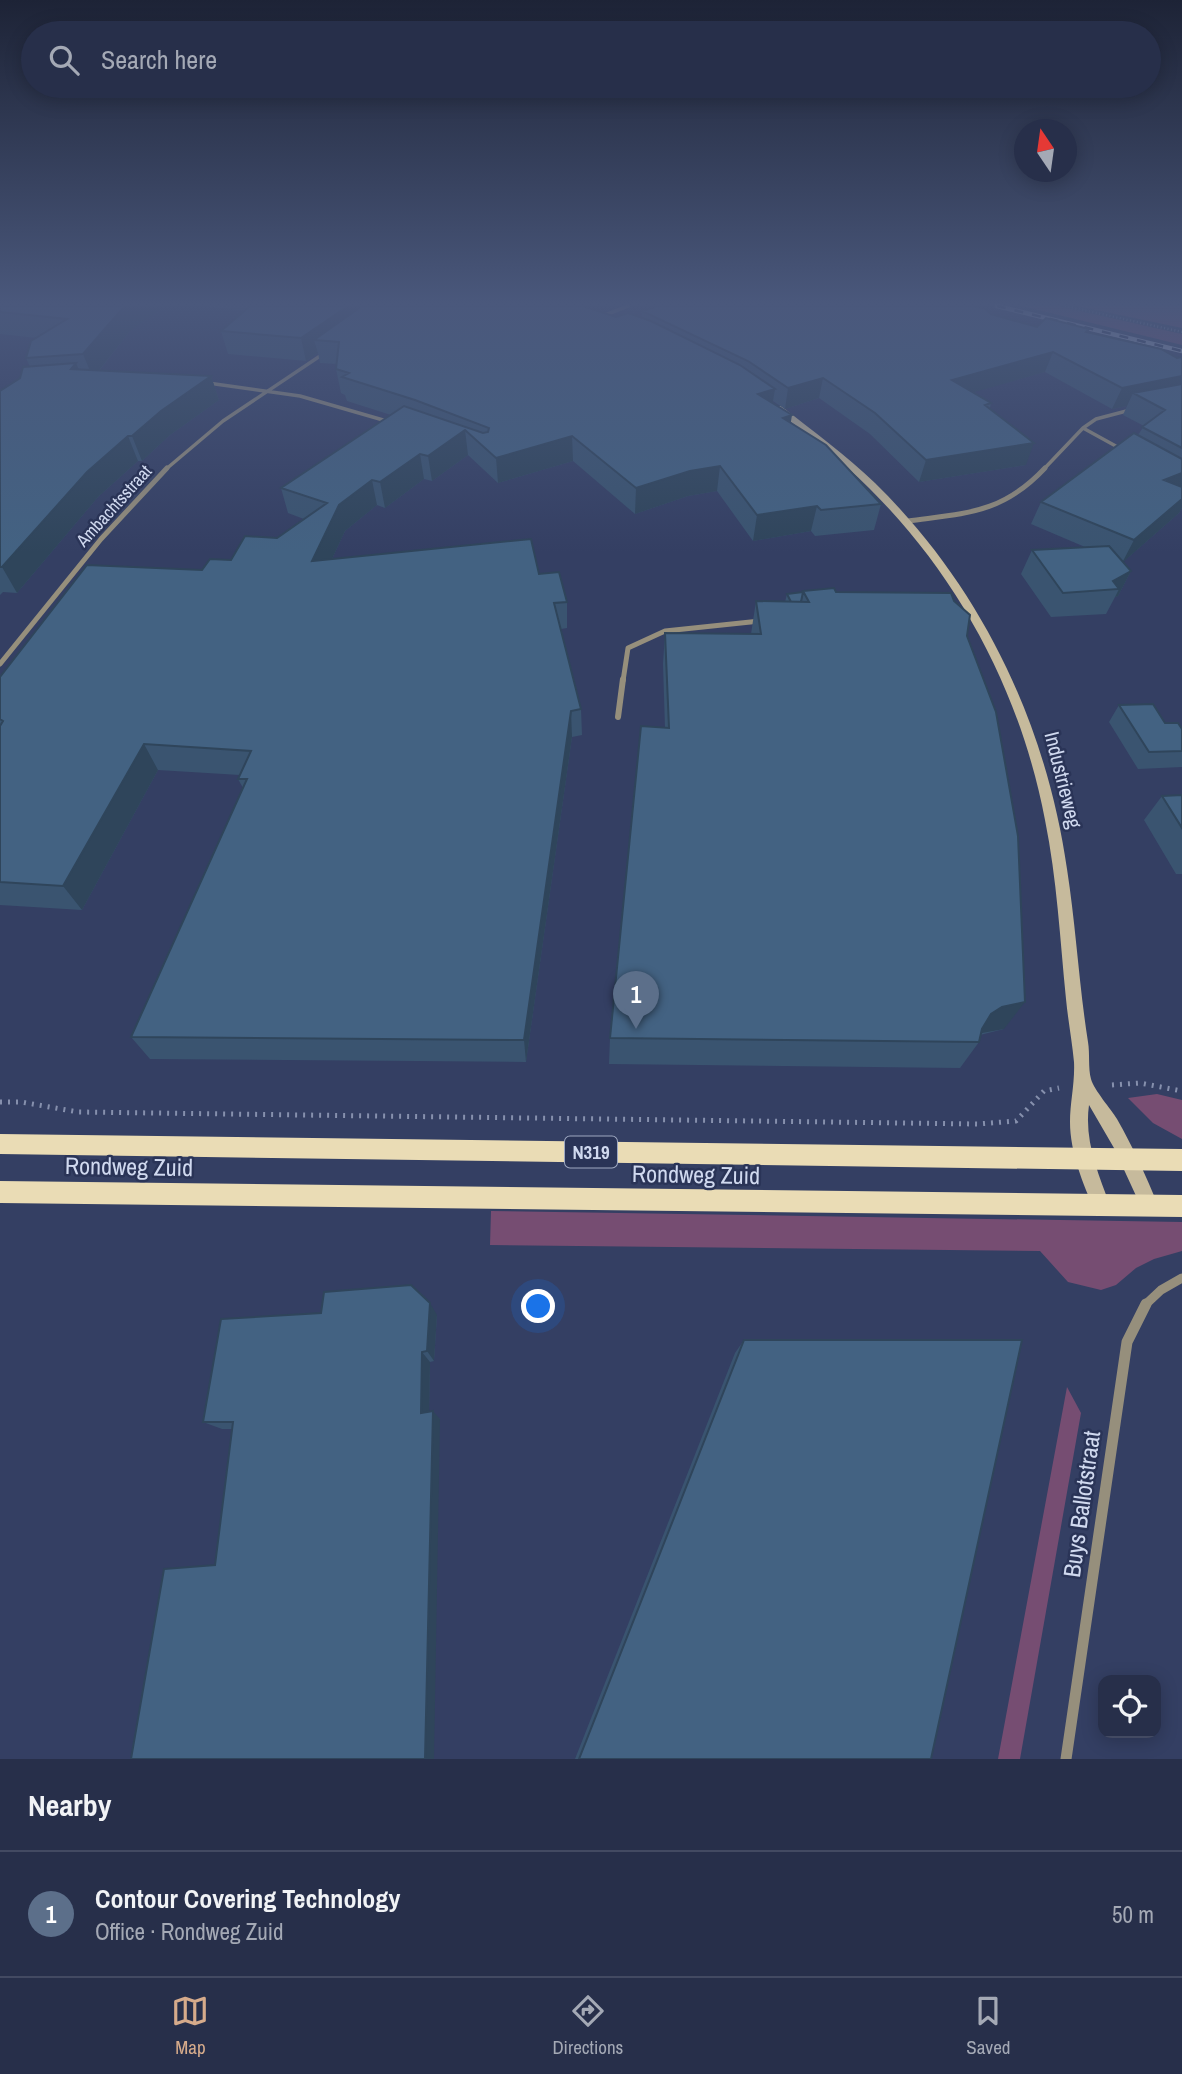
<!DOCTYPE html>
<meta charset="utf-8">
<style>
body{margin:0;font-family:"Archivo Narrow",sans-serif;background:#333b54;color:#f1f3f6}
.controls{position:absolute;right:21px;bottom:21px;display:grid;overflow:hidden;border-radius:14px;box-shadow:0 4px 18px #0003}
.controls button{width:63px;height:63px;display:grid;place-items:center;padding:0;border:0;border-bottom:2px solid #434a62;background:#272f4a;color:#f1f3f6;font:35px sans-serif}
.compass{position:absolute;left:1014px;top:119px;width:63px;height:63px;border-radius:50%;background:#272f4a;box-shadow:0 4px 18px #0003;rotate:347deg}
.you{position:absolute;left:539px;top:1307px;width:24px;height:24px;margin:-18px;border:5px solid #fff;border-radius:50%;background:#1a73e8;box-shadow:0 0 0 10px #1a73e833}
.badge{display:grid;place-items:center;width:46px;height:46px;border-radius:50%;background:#d6ab8b;color:#fff;font-size:23px;font-weight:700}
.pin{position:absolute;translate:-50% -58px;filter:drop-shadow(0 2px 4px #0008)}
.pin::after{content:'';position:absolute;top:37px;width:24px;height:21px;background:inherit;clip-path:polygon(0 0,100% 0,50% 100%)}
.list{margin:0;padding:0;list-style:none}
h2{display:flex;justify-content:space-between;align-items:center;height:91px;margin:0;padding:0 28px;font-size:30px}
h2 small{font-size:23px;font-weight:400;color:#a4a9b5}
.list li{display:grid;grid-template-columns:46px 1fr auto;gap:21px;align-items:center;box-sizing:border-box;height:126px;padding:0 28px;border-top:2px solid #434a62}
.list b{display:block;font-size:26px;white-space:nowrap}
.list p{margin:0;font-size:23px;white-space:nowrap;color:#a4a9b5}
.list em{font-size:23px;font-style:normal;color:#a4a9b5}
.icon{flex:none;width:38px;height:38px;fill:none;stroke:currentColor;stroke-width:2;stroke-linecap:round;stroke-linejoin:round}
.map{position:relative;flex:none;width:1182px;height:1759px;overflow:hidden}
.search{position:absolute;background:#272f4a;box-shadow:0 4px 18px #0003;left:21px;right:21px;top:21px;height:77px;display:flex;align-items:center;gap:18px;box-sizing:border-box;padding:0 24px;border-radius:38px;color:#a4a9b5;font-size:26px}
.sheet{height:217px;background:#272f4a}
nav{display:flex;justify-content:space-around;align-items:center;box-sizing:border-box;height:98px;border-top:2px solid #434a62;background:#272f4a;font-size:19px;color:#a4a9b5}
nav a{display:grid;justify-items:center;gap:4px}
nav .on{color:#d6ab8b}
.map>svg:first-child{display:block}
.green{fill:#764d72}
.lines{fill:none;stroke-linecap:round;stroke-linejoin:round}
.path-far1{stroke:#8690ad;stroke-width:2.5;stroke-dasharray:1 2.5;stroke-linecap:butt}
.path{stroke:#8690ad;stroke-width:5;stroke-dasharray:2 6;stroke-linecap:butt}
.street-far4{stroke:#968f7c;stroke-width:3.5}
.street-far3{stroke:#968f7c;stroke-width:5}
.street-far2{stroke:#968f7c;stroke-width:6}
.street-far1{stroke:#968f7c;stroke-width:9}
.street{stroke:#968f7c;stroke-width:11}
.secondary{fill:#c6ba9c;fill-rule:evenodd}
.primary{fill:#eadcb5;fill-rule:evenodd}
.rail-casing{stroke:#afb9d2;stroke-width:4.5}
.rail{stroke:#2a3457;stroke-width:2.5;stroke-dasharray:9;stroke-linecap:butt}
.wall{fill:#3a5470}
.shaded-wall{fill:#2f455b}
.building{fill:#436282;stroke:#2f455b;stroke-width:2}
.labels{text-anchor:middle;stroke-width:5;stroke-linejoin:round;paint-order:stroke}
.far-street-label{font-size:18px;fill:#d0d9ef;stroke:#2a3457}
.shield{fill:#2a3457;stroke:#9ea8c1;stroke-width:2}
.shield-label{font-size:19px;font-weight:bold;fill:#d0d9ef}
.street-label{font-size:21px;fill:#d0d9ef;stroke:#2a3457}
.near-street-label{font-size:24px;fill:#d0d9ef;stroke:#2a3457}
</style>
<div class="map">
<svg width="1182" height="1759" viewBox="0 0 1182 1759">
<rect width="100%" height="100%" fill="#343f63"/>
<!-- green -->
<path class="green" d="M 1022,306 L 1058,306 L 1182,334 L 1182,345 Z
M 1077,306 L 1182,306 L 1182,328 Z
M 1157,1094 L 1182,1100 L 1182,1139 L 1153,1123 L 1128,1098 Z
M 491,1211 L 1182,1222 L 1182,1251 L 1154,1259 L 1136,1268 L 1116,1285 L 1101,1290 L 1068,1282 L 1040,1251 L 490,1245 Z
M 1067,1387 L 1081,1413 L 1020,1759 L 998,1759 Z"/>
<g class="lines">
<!-- path-far1 -->
<path class="path-far1" d="M 1065,306 L 1182,332"/>
<!-- path -->
<path class="path" d="M 1112,1085 L 1140,1083 L 1182,1091
M 0,1102 L 21,1102 L 78,1112 L 978,1124 L 1016,1121 L 1044,1091 L 1059,1088"/>
<!-- street-far4 -->
<path class="street-far4" d="M 600,317 L 628,306
M 208,383 L 300,396 L 390,422
M 1083,428 L 1096,419 L 1134,409
M 165,470 L 223,421 L 326,352
M 1043,470 L 1083,428 L 1123,450"/>
<!-- street-far3 -->
<path class="street-far3" d="M 908,521 C 966,513 1002,514 1045,468
M 0,664 L 101,539 L 167,468
M 623,681 L 628,648 L 665,631 L 760,621"/>
<!-- street-far2 -->
<path class="street-far2" d="M 618,717 L 623,679"/>
<!-- street-far1 -->
<path class="street-far1" d="M 1145,1305 L 1161,1290 L 1182,1278"/>
<!-- street -->
<path class="street" d="M 1066,1759 L 1127,1342 L 1146,1304"/>
<!-- secondary -->
<path class="secondary" d="M 775,406 L 781,406 C 813,431 846,455 875,483 C 981,587 1046,723 1067,869 C 1076,927 1079,985 1088,1042 C 1090,1054 1088,1068 1091,1079 C 1094,1090 1111,1109 1117,1119 C 1133,1147 1146,1176 1158,1205 L 1155,1211 L 1149,1214 L 1143,1211 L 1114,1148 L 1089,1105 C 1084,1140 1098,1173 1110,1205 L 1107,1211 L 1101,1214 L 1095,1211 C 1083,1184 1070,1152 1070,1122 C 1070,1102 1075,1083 1074,1062 C 1072,1041 1068,1020 1066,999 C 1060,939 1057,879 1045,820 C 1021,694 960,578 869,488 C 840,459 807,434 775,410 Z"/>
<!-- primary -->
<path class="primary" d="M 0,1134 L 1182,1149 L 1182,1171 L 0,1154 Z
M 0,1181 L 1182,1195 L 1182,1217 L 0,1203 Z"/>
<!-- rail casing -->
<g class="rail-casing">
<path id="rail" d="M 997,306 L 1182,351"/>
</g>
<!-- rail -->
<use href="#rail" class="rail"/>
</g>
<!-- wall -->
<path class="wall" d="M 0,306 L 130,331 L 99,371 L 211,376 L 219,400 L 170,435 L 142,461 L 138,461 L 98,497 L 17,593 L 3,592 L 0,595 L 0,391 L 20,378 L 30,367 L 26,358 L 37,338 L 0,334 Z
M 205,306 L 583,306 L 616,317 L 642,318 L 642,311 L 991,314 L 1037,327 L 1089,329 L 1088,332 L 1177,358 L 1182,357 L 1182,508 L 1179,513 L 1123,562 L 1131,571 L 1118,596 L 1115,597 L 1106,614 L 1051,617 L 1021,574 L 1032,550 L 1085,547 L 1031,524 L 1041,502 L 1138,435 L 1144,426 L 1123,415 L 1127,406 L 1112,409 L 1045,372 L 973,392 L 991,403 L 990,408 L 1026,465 L 919,482 L 870,434 L 819,398 L 785,409 L 773,401 L 773,403 L 791,423 L 881,504 L 874,530 L 815,536 L 811,531 L 753,541 L 717,491 L 688,496 L 635,514 L 573,461 L 498,483 L 468,455 L 432,481 L 424,479 L 385,508 L 377,505 L 345,531 L 332,559 L 539,574 L 567,602 L 567,628 L 561,629 L 581,709 L 582,735 L 572,737 L 526,1062 L 150,1059 L 131,1037 L 243,788 L 238,779 L 240,775 L 158,770 L 82,910 L 0,905 L 0,677 L 202,570 L 231,560 L 277,538 L 304,519 L 288,513 L 281,488 L 391,415 L 347,401 L 345,395 L 341,393 L 336,369 L 337,364 L 320,363 L 318,353 L 306,361 L 228,354 L 221,331 L 244,311 Z
M 803,592 L 836,592 L 967,636 L 1004,1029 L 980,1035 L 979,1042 L 960,1068 L 609,1064 L 610,1038 L 665,728 L 663,664 L 665,633 L 751,634 L 756,601 L 785,602 L 787,594 Z
M 1119,705 L 1182,729 L 1182,767 L 1138,769 L 1109,722 Z
M 1182,795 L 1182,874 L 1176,874 L 1144,820 L 1162,796 Z
M 437,1315 L 434,1361 L 430,1362 L 429,1412 L 440,1419 L 215,1565 L 232,1429 L 222,1429 L 203,1422 Z
M 744,1340 L 931,1759 L 575,1759 L 735,1353 Z"/>
<!-- shaded-wall -->
<path class="shaded-wall" d="M 125,306 L 165,306 L 130,331 L 93,378 L 83,354 L 122,309 Z
M 348,306 L 385,306 L 314,340 L 318,353 L 306,361 L 301,338 Z
M 1053,352 L 1045,372 L 946,400 L 952,380 Z
M 76,363 L 86,387 L 71,369 Z
M 211,376 L 219,400 L 170,435 L 142,461 L 132,436 L 161,411 Z
M 1182,376 L 1182,393 L 1133,393 L 1127,406 L 1112,409 L 1122,388 Z
M 823,378 L 819,398 L 785,409 L 788,388 Z
M 775,389 L 771,413 L 758,394 Z
M 792,415 L 788,440 L 783,418 Z
M 465,430 L 468,455 L 432,481 L 428,456 Z
M 128,436 L 138,461 L 98,497 L 17,593 L 2,567 L 87,472 Z
M 572,436 L 573,461 L 498,483 L 496,458 Z
M 1034,443 L 1026,465 L 919,482 L 926,460 Z
M 420,454 L 424,479 L 385,508 L 380,482 Z
M 720,466 L 717,491 L 688,496 L 635,514 L 636,488 L 690,471 Z
M 1182,473 L 1182,491 L 1164,480 Z
M 372,480 L 377,505 L 345,531 L 319,587 L 312,561 L 339,505 Z
M 1182,499 L 1182,508 L 1179,513 L 1122,563 L 1134,540 Z
M 817,506 L 811,531 L 753,541 L 757,515 Z
M 1131,571 L 1118,596 L 1115,597 L 1119,589 L 1113,581 Z
M 571,711 L 572,737 L 526,1062 L 524,1040 Z
M 144,744 L 158,770 L 82,910 L 63,886 Z
M 1025,1002 L 1004,1029 L 982,1033 L 972,1041 L 991,1014 L 1002,1007 Z
M 430,1303 L 437,1315 L 434,1361 L 427,1351 Z
M 422,1352 L 430,1362 L 429,1420 L 421,1413 Z
M 433,1411 L 440,1419 L 434,1759 L 425,1759 Z"/>
<!-- building -->
<path class="building" d="M 0,306 L 125,306 L 122,309 L 83,354 L 26,358 L 31,341 L 67,319 L 0,312 Z
M 250,306 L 348,306 L 301,338 L 221,331 Z
M 362,306 L 583,306 L 616,317 L 628,313 L 651,321 L 740,365 L 775,389 L 758,394 L 792,415 L 783,418 L 826,445 L 881,504 L 821,510 L 817,506 L 757,515 L 720,466 L 690,471 L 636,488 L 572,436 L 496,458 L 465,430 L 428,456 L 420,454 L 380,482 L 372,480 L 339,505 L 312,561 L 531,539 L 539,574 L 559,572 L 567,602 L 554,603 L 581,709 L 571,711 L 524,1040 L 131,1037 L 247,779 L 238,779 L 251,751 L 144,744 L 63,886 L 0,882 L 0,726 L 3,721 L 0,719 L 0,677 L 87,565 L 202,570 L 210,559 L 231,560 L 245,536 L 277,538 L 327,503 L 281,488 L 404,406 L 483,433 L 488,432 L 489,428 L 415,400 L 342,377 L 349,373 L 336,369 L 339,342 L 314,340 Z
M 658,306 L 971,306 L 984,308 L 991,314 L 1037,327 L 1046,318 L 1089,329 L 1086,332 L 1161,349 L 1177,358 L 1182,357 L 1182,376 L 1122,388 L 1053,352 L 952,380 L 991,403 L 985,405 L 1034,443 L 926,460 L 875,413 L 823,378 L 788,388 L 748,361 L 642,311 Z
M 76,363 L 71,369 L 211,376 L 161,411 L 132,436 L 128,436 L 87,472 L 2,567 L 0,567 L 0,391 L 20,378 L 23,367 Z
M 1182,384 L 1182,448 L 1142,427 L 1165,410 L 1133,393 Z
M 1134,433 L 1182,459 L 1182,473 L 1164,480 L 1182,487 L 1182,499 L 1134,540 L 1041,502 Z
M 1109,546 L 1131,571 L 1113,581 L 1119,589 L 1063,593 L 1032,550 Z
M 834,588 L 836,592 L 951,593 L 954,601 L 970,615 L 967,636 L 996,712 L 1018,836 L 1025,1002 L 1002,1007 L 991,1014 L 982,1029 L 979,1042 L 610,1038 L 641,726 L 669,728 L 665,633 L 761,634 L 756,601 L 809,602 L 803,591 Z
M 803,592 L 801,602 L 791,602 L 787,594 Z
M 1153,704 L 1165,723 L 1178,723 L 1182,729 L 1182,751 L 1149,752 L 1119,705 Z
M 1182,795 L 1182,828 L 1162,796 Z
M 411,1285 L 430,1303 L 427,1351 L 422,1352 L 421,1413 L 433,1411 L 425,1759 L 131,1759 L 164,1569 L 215,1565 L 233,1422 L 203,1422 L 221,1319 L 321,1313 L 324,1292 Z
M 744,1340 L 1022,1340 L 931,1759 L 579,1759 Z"/>
<!-- sky -->
<linearGradient id="sky" x2="0" y2="1"><stop stop-color="#1d2336"/><stop offset="0.55" stop-color="#4a587c"/><stop offset="1" stop-color="#4a587c" stop-opacity="0"/></linearGradient>
<rect width="1182" height="552" fill="url(#sky)"/>
<g class="labels">
<!-- far-street labels -->
<g class="far-street-label">
<text transform="translate(114 506) rotate(-48)" y="6">Ambachtsstraat</text>
</g>
<!-- shield labels -->
<rect class="shield" x="565" y="1136.5" width="52" height="31" rx="5"/>
<g class="shield-label">
<text x="591" y="1159">N319</text>
</g>
<!-- street labels -->
<g class="street-label">
<text transform="translate(1063 780) rotate(76)" y="7">Industrieweg</text>
</g>
<!-- near-street labels -->
<g class="near-street-label">
<text transform="translate(129 1167) rotate(1)" y="8">Rondweg Zuid</text>
<text transform="translate(696 1175) rotate(1)" y="8">Rondweg Zuid</text>
<text transform="translate(1082 1504) rotate(-82)" y="8">Buys Ballotstraat</text>
</g>
</g>
</svg>
<div class="controls">
<button><svg class="icon" aria-label="locate" viewBox="0 0 24 24"><circle cx="12" cy="12" r="6"/><path d="M12 2v4M12 18v4M2 12h4M18 12h4"/></svg></button>
</div>
<svg class="compass" viewBox="-18 -18 36 36"><path d="M0-13l5 13h-10z" fill="#e53935"/><path d="M0 13l5-13h-10z" fill="#a4a9b5"/></svg>
<div class="you"></div>
<div class="pin badge" style="left:636px;top:1029px;background:#5c6f8a">1</div>
<div class="search"><svg class="icon" aria-label="search" viewBox="0 0 24 24"><circle cx="10" cy="10" r="6"/><path d="M15 15l6 6"/></svg>Search here</div>
</div>
<section class="sheet">
<h2>Nearby<small></small></h2>
<ul class="list">
<li><span class="badge" style="background:#5c6f8a">1</span><div><b>Contour Covering Technology</b><p>Office · Rondweg Zuid</p></div><em>50 m</em></li>
</ul>
</section>
<nav>
<a class="on"><svg class="icon" aria-label="map" viewBox="0 0 24 24"><path d="M3 6l6-2 6 2 6-2v14l-6 2-6-2-6 2zM9 4v14M15 6v14"/></svg>Map</a>
<a><svg class="icon" aria-label="directions" viewBox="0 0 24 24"><path d="M12 3l9 9-9 9-9-9zM9 14v-3h6M13 9l2 2-2 2"/></svg>Directions</a>
<a><svg class="icon" aria-label="saved" viewBox="0 0 24 24"><path d="M7 4h10v16l-5-4-5 4z"/></svg>Saved</a>
</nav>
